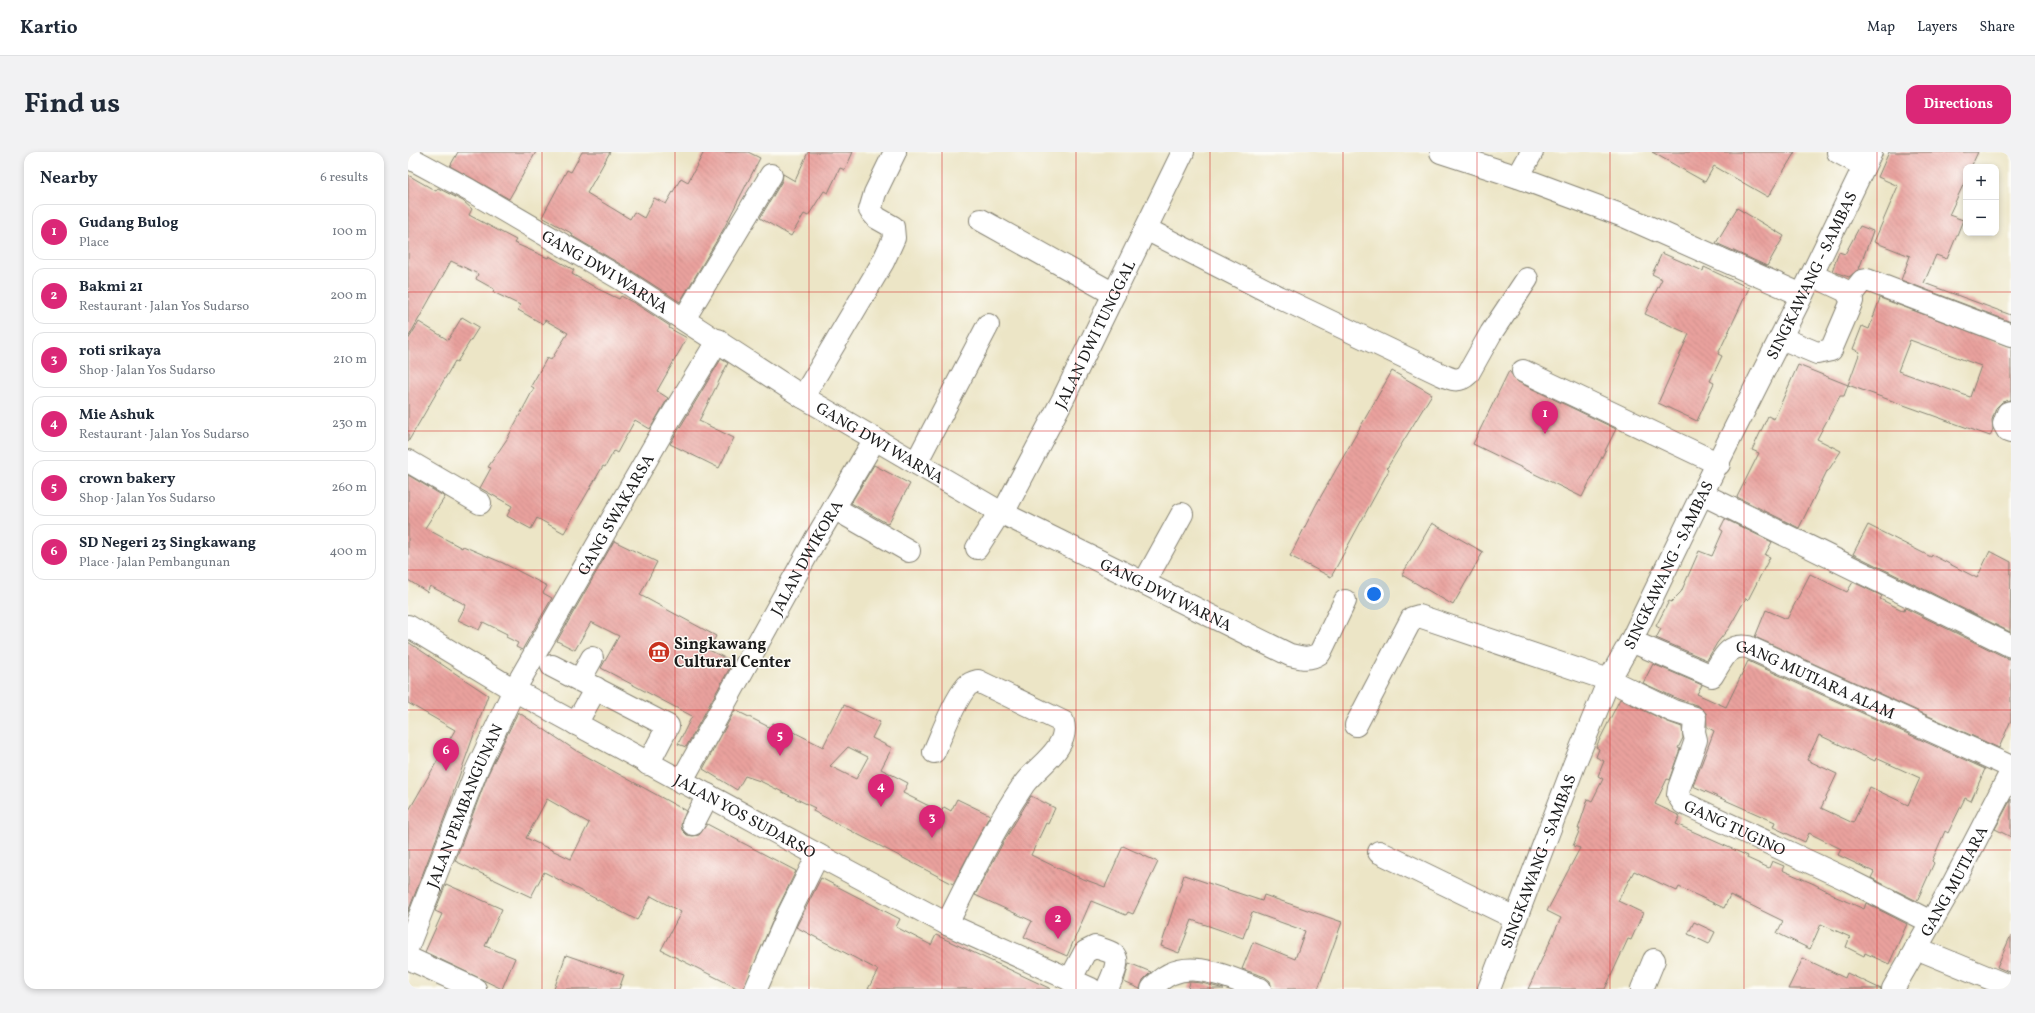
<!DOCTYPE html>
<meta charset="utf-8">
<style>
body{margin:0;font-family:Vollkorn,serif;background:#f2f2f3;color:#1f2937}
.controls{position:absolute;right:12px;top:12px;display:grid;overflow:hidden;border-radius:8px;box-shadow:0 2px 6px #0003}
.controls button{width:36px;height:36px;display:grid;place-items:center;padding:0;border:0;border-bottom:1px solid #e0e1e3;background:#fff;color:#1f2937;font:20px sans-serif}
.you{position:absolute;left:966px;top:442px;width:14px;height:14px;margin:-10px;border:3px solid #fff;border-radius:50%;background:#1a73e8;box-shadow:0 0 0 6px #1a73e833}
.badge{display:grid;place-items:center;width:26px;height:26px;border-radius:50%;background:#db2777;color:#fff;font-size:13px;font-weight:700}
.pin{position:absolute;translate:-50% -33px;filter:drop-shadow(0 1px 2px #0008)}
.pin::after{content:'';position:absolute;top:21px;width:14px;height:12px;background:inherit;clip-path:polygon(0 0,100% 0,50% 100%)}
.list{margin:0;padding:0;list-style:none}
h2{display:flex;justify-content:space-between;align-items:center;height:52px;margin:0;padding:0 16px;font-size:17px}
h2 small{font-size:13px;font-weight:400;color:#747a83}
.list li{display:grid;grid-template-columns:26px 1fr auto;gap:12px;align-items:center;box-sizing:border-box;height:56px;margin:0 8px 8px;padding:0 8px;border:1px solid #e0e1e3;border-radius:12px}
.list b{display:block;font-size:15px;white-space:nowrap}
.list p{margin:0;font-size:13px;white-space:nowrap;color:#747a83}
.list em{font-size:13px;font-style:normal;color:#747a83}
.map{position:relative;flex:none;width:1603px;height:837px;overflow:hidden;border-radius:12px}
header{display:flex;align-items:center;gap:24px;box-sizing:border-box;height:56px;padding:0 20px;background:#fff;border-bottom:1px solid #e0e1e3}
header strong{font-size:19px}
nav{display:flex;gap:22px;margin-inline-start:auto;font-size:14px}
.intro{display:flex;align-items:center;justify-content:space-between;box-sizing:border-box;height:96px;padding:0 24px}
h1{margin:0;font-size:28px}
.button{padding:10px 18px;border-radius:12px;background:#db2777;color:#fff;font-size:14px;font-weight:700}
main{display:flex;gap:24px;padding:0 24px}
aside{flex:1;background:#fff;border-radius:12px;box-shadow:0 2px 6px #0003}
.map>svg:first-child{display:block}
.building{fill:url(#building-back-hatch);fill-rule:evenodd}
.lines{fill:none;stroke-linecap:round;stroke-linejoin:round}
.minor-casing{stroke:#848071;stroke-width:24}
.major-casing{stroke:#848071;stroke-width:24}
.minor{stroke:#fff;stroke-width:22}
.major{stroke:#fff;stroke-width:22}
.grid{fill:none;stroke:#d62828;stroke-width:1;stroke-opacity:0.55}
.labels{text-anchor:middle;stroke-width:3;stroke-linejoin:round;paint-order:stroke}
.street-label{font-size:16px;fill:#1c1c1c;stroke:#fdfcf7}
.poi-label{font-size:16px;font-weight:bold;fill:#1c1c1c;stroke:#fdfcf7;text-anchor:start}
</style>
<header>
<strong>Kartio</strong>
<nav><a>Map</a><a>Layers</a><a>Share</a></nav>
</header>
<div class="intro"><h1>Find us</h1><a class="button">Directions</a></div>
<main>
<aside>
<h2>Nearby<small>6 results</small></h2>
<ul class="list">
<li><span class="badge">1</span><div><b>Gudang Bulog</b><p>Place</p></div><em>100 m</em></li>
<li><span class="badge">2</span><div><b>Bakmi 21</b><p>Restaurant · Jalan Yos Sudarso</p></div><em>200 m</em></li>
<li><span class="badge">3</span><div><b>roti srikaya</b><p>Shop · Jalan Yos Sudarso</p></div><em>210 m</em></li>
<li><span class="badge">4</span><div><b>Mie Ashuk</b><p>Restaurant · Jalan Yos Sudarso</p></div><em>230 m</em></li>
<li><span class="badge">5</span><div><b>crown bakery</b><p>Shop · Jalan Yos Sudarso</p></div><em>260 m</em></li>
<li><span class="badge">6</span><div><b>SD Negeri 23 Singkawang</b><p>Place · Jalan Pembangunan</p></div><em>400 m</em></li>
</ul>
</aside>
<div class="map">
<svg width="1603" height="837" viewBox="0 0 1603 837">
<defs>
<pattern id="building-back-hatch" width="6" height="6" patternUnits="userSpaceOnUse"><rect width="6" height="6" fill="#e9a19d"/><path d="M-1 5l2 2M0 0l6 6M5-1l2 2" fill="none" stroke="#c78a87"/></pattern>
</defs>
<rect width="100%" height="100%" fill="#fdfcf7"/>
<filter id="ink" filterUnits="userSpaceOnUse"><feTurbulence type="fractalNoise" baseFrequency=".025" numOctaves="2"/><feDisplacementMap in="SourceGraphic" scale="8" xChannelSelector="R" yChannelSelector="G"/><feConvolveMatrix kernelMatrix="1 2 1 2 8 2 1 2 1" color-interpolation-filters="sRGB"/></filter>
<filter id="wash" filterUnits="userSpaceOnUse"><feTurbulence type="fractalNoise" baseFrequency=".012" numOctaves="4" result="noise"/><feDisplacementMap in="SourceGraphic" scale="16" xChannelSelector="R" yChannelSelector="G"/><feGaussianBlur stdDeviation="0.9" result="paint"/><feColorMatrix in="noise" values="0 0 0 0 0 0 0 0 0 0 0 0 0 0 0 0 0 1.4 0 .05"/><feComposite in="paint" operator="in"/></filter>
<g filter="url(#wash)">
<rect width="100%" height="100%" fill="#ece5c6"/>
<g id="blocks">
<!-- building -->
<path class="building" d="M 50,0 L 128,0 L 101,47 L 42,14 Z
M 174,0 L 202,0 L 179,41 L 222,67 L 226,60 L 236,66 L 246,46 L 258,52 L 273,26 L 280,30 L 296,0 L 340,0 L 352,6 L 315,78 L 272,150 L 219,116 L 164,84 L 165,82 L 134,65 L 159,18 L 163,20 Z
M 400,0 L 445,0 L 437,18 L 432,16 L 420,41 L 416,39 L 400,64 L 396,62 L 383,84 L 352,66 L 374,29 L 375,22 L 387,29 Z
M 1244,0 L 1387,0 L 1360,45 L 1306,14 L 1297,30 Z
M 1481,0 L 1570,0 L 1563,15 L 1558,15 L 1558,27 L 1541,63 L 1555,68 L 1549,83 L 1539,107 L 1528,103 L 1516,131 L 1603,163 L 1603,170 L 1493,128 L 1502,104 L 1466,90 L 1490,34 L 1470,25 Z
M 0,23 L 28,39 L 30,36 L 55,49 L 64,57 L 61,63 L 108,88 L 106,91 L 140,106 L 141,104 L 166,118 L 164,122 L 190,137 L 211,147 L 213,144 L 228,152 L 262,174 L 261,176 L 279,186 L 249,239 L 260,246 L 242,277 L 227,268 L 209,301 L 206,299 L 197,315 L 195,314 L 156,381 L 129,366 L 123,377 L 99,364 L 104,354 L 72,336 L 83,316 L 80,315 L 99,287 L 126,236 L 123,234 L 139,206 L 143,208 L 160,181 L 137,168 L 135,172 L 110,158 L 112,153 L 85,140 L 86,137 L 68,127 L 70,122 L 43,109 L 0,186 Z
M 1329,56 L 1376,84 L 1359,114 L 1308,91 Z
M 1452,74 L 1465,79 L 1451,117 L 1441,125 L 1424,119 L 1431,100 L 1437,102 Z
M 1254,101 L 1295,119 L 1296,115 L 1341,136 L 1310,202 L 1314,204 L 1302,229 L 1306,231 L 1289,269 L 1250,251 L 1281,182 L 1237,162 L 1254,127 L 1244,122 Z
M 1472,146 L 1603,195 L 1603,248 L 1594,250 L 1588,256 L 1584,268 L 1585,277 L 1582,284 L 1440,233 L 1452,200 L 1445,197 L 1454,174 L 1461,177 ZM 1502,188 L 1573,214 L 1562,245 L 1490,219 Z
M 54,165 L 71,175 L 49,210 L 47,209 L 0,290 L 0,188 L 11,170 L 40,188 Z
M 313,207 L 320,211 L 291,269 L 326,286 L 311,316 L 262,292 Z
M 1390,213 L 1440,233 L 1436,244 L 1432,244 L 1409,287 L 1433,299 L 1420,319 L 1419,319 L 1391,376 L 1329,345 L 1351,301 L 1344,298 L 1360,264 L 1366,267 Z
M 984,219 L 1024,242 L 979,316 L 981,318 L 923,425 L 882,404 L 908,353 Z
M 1101,219 L 1110,230 L 1208,277 L 1174,345 L 1065,292 Z
M 466,313 L 502,332 L 480,372 L 443,351 Z
M 0,323 L 37,345 L 17,376 L 54,396 L 55,394 L 95,411 L 139,434 L 135,441 L 144,446 L 114,498 L 108,495 L 110,491 L 98,485 L 99,482 L 75,470 L 71,478 L 50,468 L 58,453 L 22,434 L 19,440 L 0,428 Z
M 1317,367 L 1364,390 L 1357,403 L 1362,405 L 1340,448 L 1338,446 L 1321,476 L 1309,491 L 1299,508 L 1248,486 L 1253,477 L 1248,474 L 1261,449 L 1263,450 L 1273,440 L 1291,399 L 1304,404 L 1315,379 L 1312,377 Z
M 1024,371 L 1075,400 L 1045,453 L 994,423 Z
M 1460,373 L 1523,405 L 1524,403 L 1569,426 L 1582,399 L 1603,410 L 1602,480 L 1445,402 Z
M 206,389 L 249,410 L 232,443 L 308,484 L 301,498 L 325,510 L 278,595 L 270,592 L 284,564 L 193,516 L 211,484 L 183,470 L 167,498 L 149,489 Z
M 1402,422 L 1439,440 L 1445,430 L 1474,444 L 1472,447 L 1496,459 L 1497,456 L 1603,508 L 1603,568 L 1591,596 L 1347,485 L 1358,458 L 1379,467 Z
M 0,490 L 80,543 L 37,664 L 0,760 L 0,660 L 47,578 L 0,551 Z
M 1340,509 L 1577,617 L 1563,649 L 1557,646 L 1540,681 L 1537,679 L 1524,709 L 1526,711 L 1509,749 L 1463,726 L 1466,720 L 1430,703 L 1433,697 L 1401,681 L 1397,690 L 1365,675 L 1367,670 L 1285,634 L 1306,579 L 1299,575 L 1298,561 L 1291,554 L 1270,547 L 1235,531 L 1245,512 L 1294,533 L 1289,542 L 1318,555 ZM 1411,583 L 1467,609 L 1468,606 L 1512,626 L 1500,653 L 1462,635 L 1445,671 L 1413,656 L 1429,622 L 1399,608 Z
M 1212,547 L 1260,570 L 1274,575 L 1275,586 L 1270,596 L 1272,597 L 1261,628 L 1259,627 L 1247,652 L 1272,664 L 1268,672 L 1340,704 L 1339,706 L 1361,716 L 1364,709 L 1376,714 L 1374,718 L 1406,732 L 1427,743 L 1426,744 L 1456,757 L 1458,751 L 1499,772 L 1481,812 L 1457,801 L 1456,804 L 1438,795 L 1442,785 L 1413,772 L 1402,797 L 1369,781 L 1375,769 L 1322,743 L 1316,756 L 1271,735 L 1269,739 L 1226,719 L 1210,749 L 1235,761 L 1223,788 L 1220,787 L 1197,837 L 1120,837 L 1153,766 L 1139,759 L 1172,696 L 1165,694 L 1172,677 L 1170,677 L 1180,647 L 1184,649 L 1195,627 L 1190,624 L 1196,609 L 1188,605 L 1191,597 L 1188,595 Z
M 436,553 L 472,570 L 464,586 L 484,596 L 473,617 L 500,631 L 495,641 L 533,660 L 536,655 L 543,659 L 549,647 L 582,663 L 545,732 L 405,659 L 407,656 L 352,629 L 337,624 L 329,638 L 295,617 L 327,558 L 363,576 L 365,571 L 378,576 L 415,595 ZM 440,595 L 460,605 L 448,627 L 422,614 Z
M 110,560 L 167,598 L 278,659 L 273,673 L 274,678 L 279,683 L 285,684 L 291,683 L 299,672 L 388,719 L 369,758 L 336,837 L 331,837 L 253,798 L 273,760 L 243,744 L 229,768 L 136,720 L 123,745 L 47,709 L 80,622 ZM 139,647 L 181,671 L 163,707 L 118,686 Z
M 623,644 L 647,656 L 640,672 L 638,671 L 623,703 L 662,722 L 697,735 L 715,694 L 750,710 L 725,762 L 720,760 L 718,763 L 683,749 L 659,804 L 616,785 L 624,769 L 567,743 L 596,689 Z
M 1603,647 L 1603,685 L 1587,677 Z
M 776,723 L 854,749 L 856,743 L 934,770 L 910,837 L 864,837 L 862,829 L 857,825 L 834,817 L 845,790 L 887,807 L 897,779 L 844,760 L 835,786 L 784,768 L 771,801 L 753,794 Z
M 413,726 L 492,767 L 488,775 L 523,793 L 528,783 L 643,837 L 460,837 L 470,818 L 388,775 Z
M 38,732 L 94,757 L 77,794 L 107,806 L 94,837 L 17,800 L 34,762 L 27,759 Z
M 1286,770 L 1307,780 L 1301,792 L 1280,782 Z
M 1603,783 L 1603,821 L 1589,815 Z
M 158,803 L 216,823 L 211,837 L 146,837 Z
M 1395,806 L 1437,826 L 1439,821 L 1473,837 L 1380,837 Z
M 721,811 L 743,820 L 735,828 L 732,837 L 716,830 Z
M 782,830 L 794,831 L 816,837 L 780,837 Z"/>
</g>
</g>
<g filter="url(#ink)">
<use href="#blocks" fill-opacity="0" stroke="#848071" stroke-width="1"/>
<g class="lines">
<!-- minor casing -->
<g class="minor-casing">
<g id="minor">
<path d="M 1033,0 L 1110,25 L 1218,65 L 1394,143"/>
<path d="M 1430,0 L 1456,14"/>
<path id="s1" d="M 0,5 L 61,38 L 213,127 L 395,245 L 592,360 L 882,503 C 894,506 902,508 912,501 L 937,449"/>
<path d="M 1110,25 L 1124,0"/>
<path d="M 573,68 L 706,142"/>
<path d="M 738,77 L 871,145 L 1030,221 C 1041,226 1050,232 1060,222 L 1083,181 L 1119,127"/>
<path d="M 1442,144 L 1454,129 L 1459,128 L 1603,183"/>
<path d="M 276,167 L 363,23"/>
<path d="M 1373,186 L 1409,201 L 1423,198 L 1444,149 L 1438,139 L 1404,123"/>
<path d="M 1115,219 L 1311,312"/>
<path d="M 395,245 L 475,110 L 486,86 L 485,75 L 469,66 L 462,58 L 467,41 L 487,0"/>
<path d="M 1603,260 L 1600,261 L 1596,272 L 1600,279 L 1603,280"/>
<path d="M 0,309 L 72,351"/>
<path d="M 508,311 L 580,173"/>
<path d="M 1294,342 L 1603,494"/>
<path d="M 426,356 L 501,399"/>
<path id="s2" d="M 595,361 L 655,247 L 775,0"/>
<path d="M 569,396 L 592,360"/>
<path d="M 736,431 L 774,362"/>
<path id="s3" d="M 1223,489 L 1304,524 C 1314,509 1319,491 1340,495 L 1603,615"/>
<path d="M 144,514 L 260,574 L 240,612"/>
<path d="M 172,528 L 184,506"/>
<path d="M 168,572 L 188,536"/>
<path id="s4" d="M 948,573 L 1004,466 L 1011,464 L 1201,528 L 1265,559 L 1287,566 L 1286,580 L 1288,588 L 1271,636 L 1270,643 L 1275,651 L 1440,728 L 1523,770"/>
<path d="M 526,600 C 534,582 546,549 559,534 C 562,531 566,530 570,529 L 655,570 C 662,596 629,614 616,632 C 586,676 563,724 539,772"/>
<path id="s5" d="M 273,630 L 407,388 L 467,287"/>
<path d="M 285,672 L 300,643"/>
<path d="M 971,700 L 1107,766"/>
<path id="s6" d="M 0,794 L 69,617 L 106,538 L 260,270 L 310,188"/>
<path d="M 1508,796 L 1603,835"/>
<path d="M 0,806 L 67,837"/>
<path d="M 662,828 L 677,800 L 687,795 C 692,797 700,798 705,802 C 714,809 702,829 699,837"/>
<path d="M 348,837 L 380,763 L 410,703"/>
<path d="M 744,837 C 773,800 817,825 852,837"/>
<path id="s7" d="M 1081,837 L 1166,613 L 1201,528 L 1223,489 L 1294,342 L 1394,143 L 1463,0"/>
<path d="M 1234,837 L 1246,808"/>
<path id="s8" d="M 1485,837 L 1545,732 L 1603,620"/>
</g>
</g>
<!-- major casing -->
<g class="major-casing">
<g id="major">
<path id="s9" d="M 0,474 L 106,538 L 410,703 L 539,772 L 683,837"/>
</g>
</g>
<!-- minor -->
<use href="#minor" class="minor"/>
<!-- major -->
<use href="#major" class="major"/>
</g>
</g>
<!-- grid -->
<path class="grid" d="M 134,0 L 134,837M 267,0 L 267,837M 401,0 L 401,837M 534,0 L 534,837M 668,0 L 668,837M 802,0 L 802,837M 935,0 L 935,837M 1069,0 L 1069,837M 1202,0 L 1202,837M 1336,0 L 1336,837M 1469,0 L 1469,837M 0,140 L 1603,140M 0,279 L 1603,279M 0,418 L 1603,418M 0,558 L 1603,558M 0,698 L 1603,698"/>
<!-- icons -->
<defs>
<g id="museum-disc" transform="scale(1.15)"><circle r="9.5" fill="#c8321e" stroke="#fdfcf7"/><path d="M0-6L6-3V-2H-6V-3ZM-5-1h2V3h-2ZM-1-1h2V3h-2ZM3-1h2V3H3ZM-6 4H6V6H-6Z" fill="#fff"/></g>
</defs>
<g fill-rule="evenodd">
<use href="#museum-disc" x="251" y="500"/>
</g>
<g class="labels">
<!-- street labels -->
<g class="street-label">
<text dy="6" stroke="none"><textPath href="#s1" startOffset="228">GANG DWI WARNA</textPath></text>
<text dy="6" stroke="none"><textPath href="#s7" startOffset="784">SINGKAWANG - SAMBAS</textPath></text>
<text dy="6" stroke="none"><textPath href="#s2" startOffset="201">JALAN DWI TUNGGAL</textPath></text>
<text dy="6" stroke="none"><textPath href="#s1" startOffset="552">GANG DWI WARNA</textPath></text>
<text dy="6" stroke="none"><textPath href="#s6" startOffset="480">GANG SWAKARSA</textPath></text>
<text dy="6" stroke="none"><textPath href="#s5" startOffset="257">JALAN DWIKORA</textPath></text>
<text dy="6" stroke="none"><textPath href="#s7" startOffset="461">SINGKAWANG - SAMBAS</textPath></text>
<text dy="6" stroke="none"><textPath href="#s1" startOffset="876">GANG DWI WARNA</textPath></text>
<text dy="6" stroke="none"><textPath href="#s3" startOffset="213">GANG MUTIARA ALAM</textPath></text>
<text dy="6" stroke="none"><textPath href="#s6" startOffset="151">JALAN PEMBANGUNAN</textPath></text>
<text dy="6" stroke="none"><textPath href="#s9" startOffset="387">JALAN YOS SUDARSO</textPath></text>
<text dy="6" stroke="none"><textPath href="#s4" startOffset="570">GANG TUGINO</textPath></text>
<text dy="6" stroke="none"><textPath href="#s7" startOffset="137">SINGKAWANG - SAMBAS</textPath></text>
<text dy="6" stroke="none"><textPath href="#s8" startOffset="124">GANG MUTIARA</textPath></text>
</g>
<!-- poi labels -->
<g class="poi-label">
<text x="266" y="497">Singkawang<tspan x="266" dy="18">Cultural Center</tspan></text>
</g>
</g>
</svg>
<div class="controls">
<button>+</button>
<button>−</button>
</div>
<div class="you"></div>
<div class="pin badge" style="left:1137px;top:282px">1</div>
<div class="pin badge" style="left:650px;top:787px">2</div>
<div class="pin badge" style="left:524px;top:686px">3</div>
<div class="pin badge" style="left:473px;top:655px">4</div>
<div class="pin badge" style="left:372px;top:604px">5</div>
<div class="pin badge" style="left:38px;top:619px">6</div>
</div>
</main>
